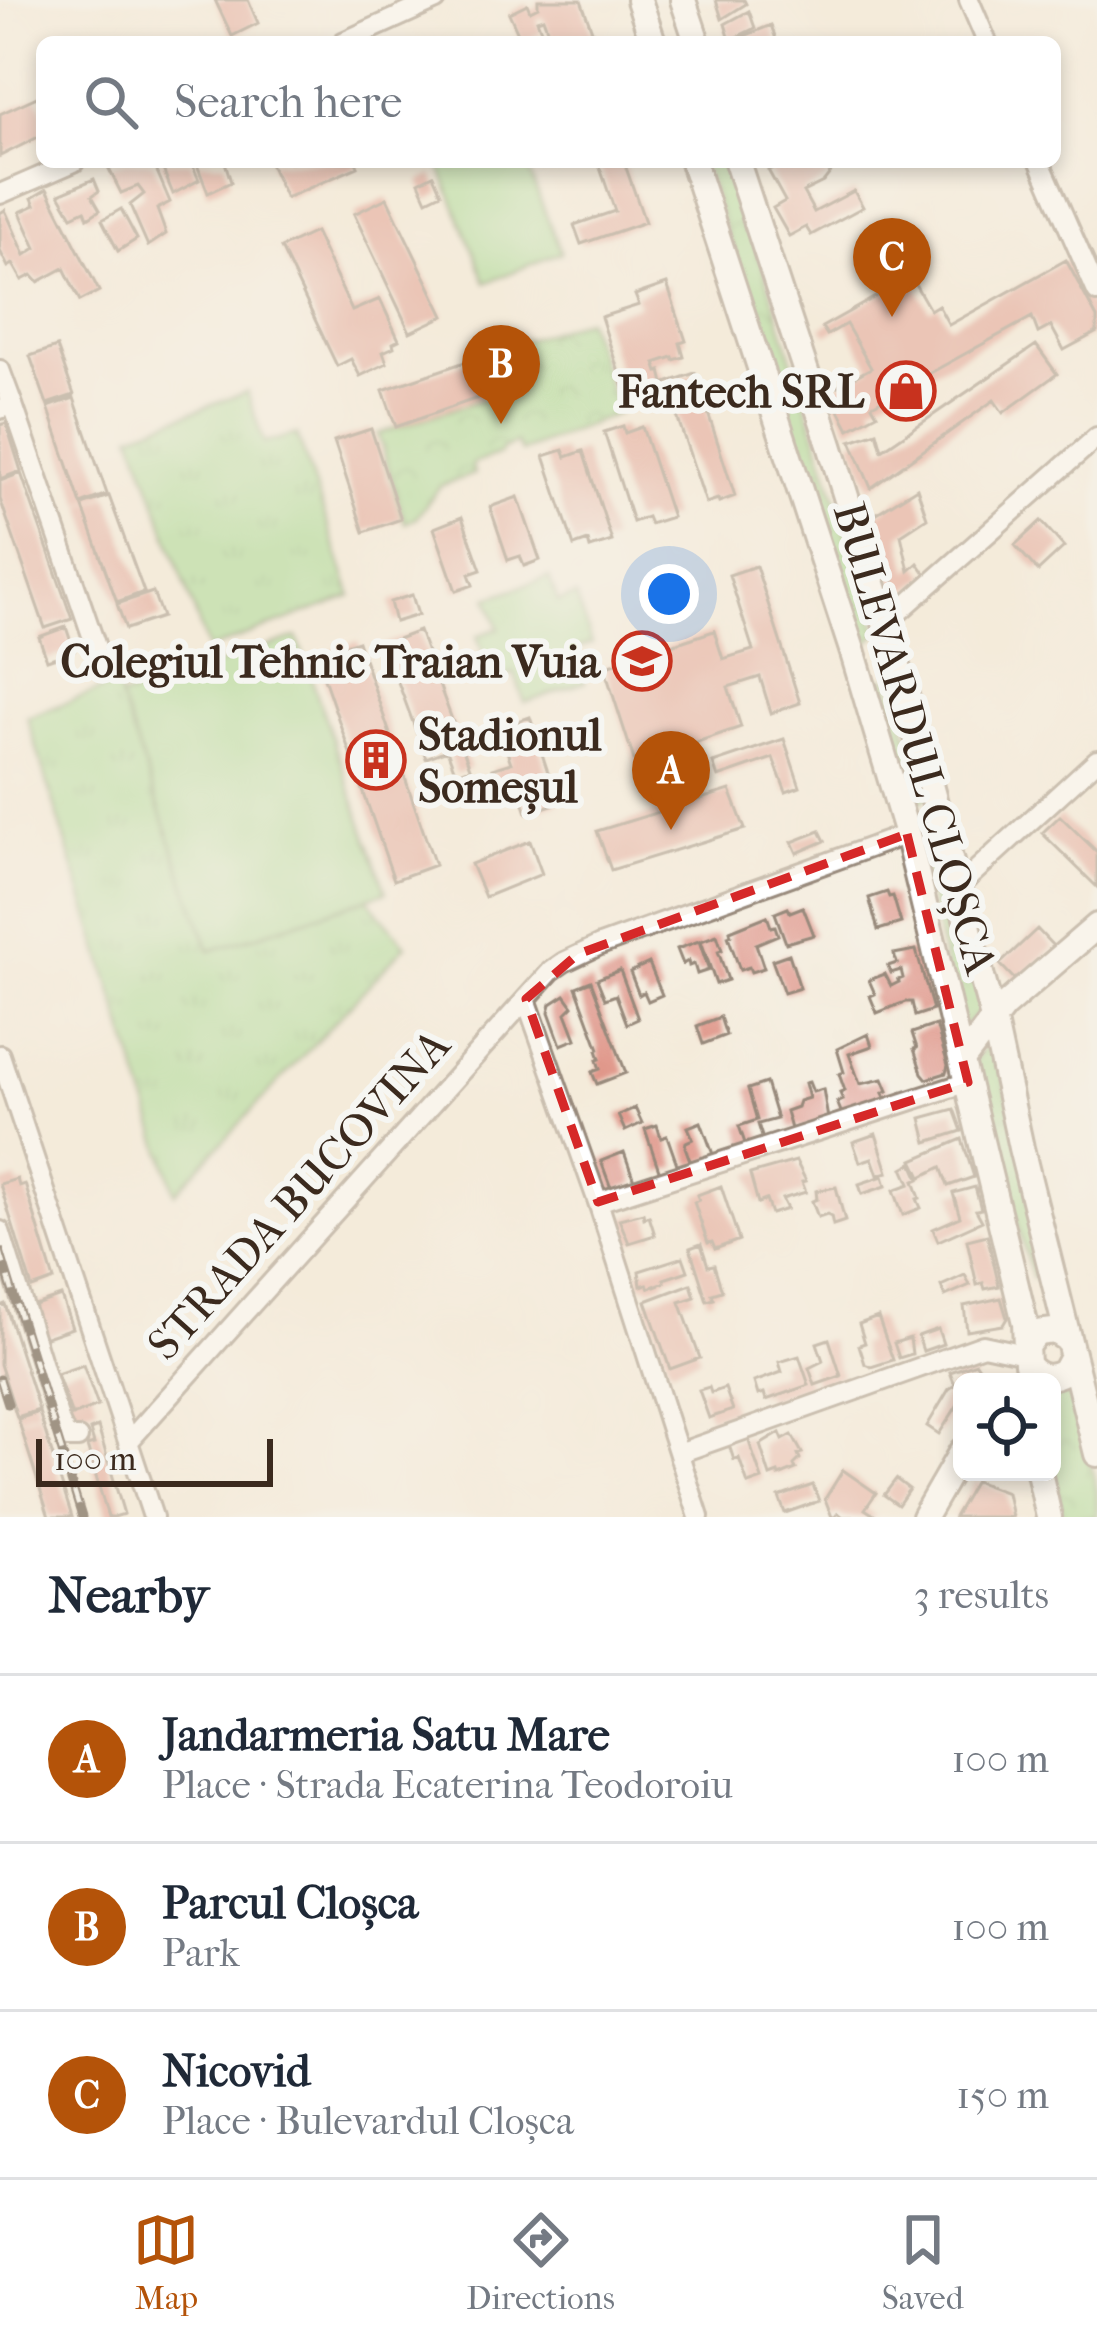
<!DOCTYPE html>
<meta charset="utf-8">
<style>
body{margin:0;font-family:"IM FELL French Canon",serif;background:#f6f6f7;color:#1f2937}
.controls{position:absolute;right:36px;bottom:36px;display:grid;overflow:hidden;border-radius:18px;box-shadow:0 6px 18px #0003}
.controls button{width:108px;height:108px;display:grid;place-items:center;padding:0;border:0;border-bottom:3px solid #e0e1e3;background:#fff;color:#1f2937;font:60px sans-serif}
.scale{position:absolute;left:36px;bottom:30px;width:237px;box-sizing:border-box;padding-left:12px;border:6px solid #3b2a1e;border-top:0;font-size:33px;line-height:42px;white-space:nowrap;color:#3b2a1e;-webkit-text-stroke:9px #f6f6f2;paint-order:stroke}
.you{position:absolute;left:669px;top:594px;width:42px;height:42px;margin:-30px;border:9px solid #fff;border-radius:50%;background:#1a73e8;box-shadow:0 0 0 18px #1a73e833}
.badge{display:grid;place-items:center;width:78px;height:78px;border-radius:50%;background:#b45309;color:#fff;font-size:39px;font-weight:700}
.pin{position:absolute;translate:-50% -99px;filter:drop-shadow(0 3px 6px #0008)}
.pin::after{content:'';position:absolute;top:63px;width:42px;height:36px;background:inherit;clip-path:polygon(0 0,100% 0,50% 100%)}
.list{margin:0;padding:0;list-style:none}
h2{display:flex;justify-content:space-between;align-items:center;height:156px;margin:0;padding:0 48px;font-size:51px}
h2 small{font-size:39px;font-weight:400;color:#747a83}
.list li{display:grid;grid-template-columns:78px 1fr auto;gap:36px;align-items:center;box-sizing:border-box;height:168px;padding:0 48px;border-top:3px solid #e0e1e3}
.list b{display:block;font-size:45px;white-space:nowrap}
.list p{margin:0;font-size:39px;white-space:nowrap;color:#747a83}
.list em{font-size:39px;font-style:normal;color:#747a83}
.icon{flex:none;width:66px;height:66px;fill:none;stroke:currentColor;stroke-width:2;stroke-linecap:round;stroke-linejoin:round}
.map{position:relative;flex:none;width:1097px;height:1517px;overflow:hidden}
.search{position:absolute;background:#fff;box-shadow:0 6px 18px #0003;left:36px;right:36px;top:36px;height:132px;display:flex;align-items:center;gap:30px;box-sizing:border-box;padding:0 42px;border-radius:18px;color:#747a83;font-size:45px}
.sheet{height:660px;background:#fff}
nav{display:flex;justify-content:space-around;align-items:center;box-sizing:border-box;height:168px;border-top:3px solid #e0e1e3;background:#fff;font-size:33px;color:#747a83}
nav a{display:grid;justify-items:center;gap:6px}
nav .on{color:#b45309}
.map>svg:first-child{display:block}
.grass{fill:url(#grass-tufts);stroke:#6c8154;stroke-width:3}
.park{fill:url(#park-crowns);stroke:#6c8154;stroke-width:3}
.pitch{fill:#9ed88b;stroke:#6c8154;stroke-width:3}
.building{fill:#e0978a}
.lines{fill:none;stroke-linecap:round;stroke-linejoin:round}
.street-casing{stroke:#988a7c;stroke-width:24}
.secondary-casing{stroke:#988a7c;stroke-width:30}
.street{stroke:#fff;stroke-width:18}
.secondary{stroke:#fff;stroke-width:24}
.rail-casing{stroke:#3b2a1e;stroke-width:9}
.rail{stroke:#f6f6f2;stroke-width:4.5;stroke-dasharray:14;stroke-linecap:butt}
.marked{fill:none;stroke:#d62828;stroke-width:9;stroke-dasharray:24 15;stroke-linejoin:round}
.labels{text-anchor:middle;stroke-width:12;stroke-linejoin:round;paint-order:stroke}
.poi-label{font-size:45px;font-weight:bold;fill:#3b2a1e;stroke:#f6f6f2;text-anchor:end}
.street-label{font-size:45px;fill:#3b2a1e;stroke:#f6f6f2}
</style>
<div class="map">
<svg width="1097" height="1517" viewBox="0 0 1097 1517">
<defs>
<pattern id="grass-tufts" width="24" height="20" patternUnits="userSpaceOnUse" patternTransform="scale(3)"><rect width="24" height="20" fill="#9ed88b"/><path d="M3 7l-1-3M5 7V3M7 7l1-3M15 17l-1-3M17 17v-4M19 17l1-3" fill="none" stroke="#89ba78"/></pattern>
<pattern id="park-crowns" width="20" height="18" patternUnits="userSpaceOnUse" patternTransform="scale(3)"><rect width="20" height="18" fill="#9ed88b"/><path d="M2 6a3 3 0 1 1 6 0M12 15a3 3 0 1 1 6 0" fill="none" stroke="#89ba78"/></pattern>
</defs>
<rect width="100%" height="100%" fill="#f6f6f2"/>
<filter id="ink" filterUnits="userSpaceOnUse"><feTurbulence type="fractalNoise" baseFrequency=".00833" numOctaves="2"/><feDisplacementMap in="SourceGraphic" scale="24" xChannelSelector="R" yChannelSelector="G"/><feConvolveMatrix kernelMatrix="1 2 1 2 8 2 1 2 1" color-interpolation-filters="sRGB"/></filter>
<filter id="wash" filterUnits="userSpaceOnUse"><feTurbulence type="fractalNoise" baseFrequency=".004" numOctaves="4" result="noise"/><feDisplacementMap in="SourceGraphic" scale="48" xChannelSelector="R" yChannelSelector="G"/><feGaussianBlur stdDeviation="2.7" result="paint"/><feColorMatrix in="noise" values="0 0 0 0 0 0 0 0 0 0 0 0 0 0 0 0 0 1.4 0 .05"/><feComposite in="paint" operator="in"/></filter>
<g filter="url(#wash)">
<rect width="100%" height="100%" fill="#f4ebda"/>
<!-- grass -->
<path class="grass" d="M 247,392 L 264,443 L 297,434 L 352,596 L 208,650 L 132,434 Z
M 116,684 L 210,951 L 367,898 L 406,945 L 175,1193 L 27,717 Z"/>
<!-- park -->
<path class="park" d="M 702,162 L 730,162 L 877,628 L 876,635 L 866,644 L 858,642 L 854,636 L 773,366 Z
M 586,319 L 618,413 L 521,452 L 516,443 L 502,449 L 500,454 L 472,464 L 474,474 L 440,486 L 416,518 L 405,523 L 378,434 L 490,397 L 482,374 L 510,363 L 508,346 Z
M 884,678 L 889,679 L 929,797 L 908,807 L 873,688 L 876,681 Z
M 939,830 L 987,1007 L 959,1030 L 917,839 Z
M 994,1038 L 1050,1272 L 1032,1278 L 972,1062 Z
M 1074,1392 L 1097,1492 L 1097,1517 L 1063,1517 L 1052,1467 L 1052,1397 Z"/>
<!-- pitch -->
<path class="pitch" d="M 452,162 L 525,162 L 561,252 L 486,283 L 440,167 Z
M 549,577 L 558,602 L 576,596 L 592,643 L 574,650 L 585,682 L 525,703 L 514,673 L 493,681 L 477,636 L 499,628 L 488,598 Z
M 297,637 L 386,892 L 210,951 L 120,698 Z"/>
<g id="blocks">
<!-- building -->
<path class="building" d="M 215,0 L 248,0 L 258,23 L 232,36 Z
M 538,0 L 581,0 L 596,42 L 552,42 L 543,18 L 537,20 L 542,33 L 522,42 L 509,13 L 527,4 L 530,11 L 538,7 Z
M 716,0 L 744,0 L 746,4 L 722,19 Z
M 749,11 L 755,28 L 730,40 L 725,24 Z
M 771,25 L 777,42 L 730,42 Z
M 37,97 L 42,107 L 42,135 L 0,156 L 0,114 Z
M 126,162 L 153,162 L 170,202 L 157,209 L 166,234 L 148,246 L 130,205 L 144,194 L 138,186 L 121,193 L 108,167 Z
M 160,162 L 191,162 L 199,180 L 173,194 Z
M 196,162 L 225,162 L 231,182 L 208,193 Z
M 269,162 L 356,162 L 358,167 L 286,198 Z
M 598,162 L 624,162 L 645,222 L 581,244 L 574,225 L 615,211 Z
M 787,162 L 825,162 L 831,172 L 823,182 L 803,192 L 814,212 L 854,191 L 863,207 L 811,235 L 806,227 L 789,236 L 773,208 L 785,201 L 768,170 Z
M 433,175 L 441,193 L 427,200 L 419,182 Z
M 94,179 L 99,191 L 92,196 L 100,210 L 88,218 L 85,210 L 72,216 L 59,194 Z
M 47,189 L 99,291 L 80,301 L 64,268 L 38,282 L 32,275 L 22,280 L 13,264 L 8,267 L 0,251 L 0,213 L 5,210 L 25,255 L 36,248 L 20,212 L 35,205 L 32,198 Z
M 387,198 L 444,316 L 410,332 L 354,214 Z
M 121,209 L 137,239 L 118,251 L 102,220 Z
M 315,232 L 352,311 L 380,299 L 399,340 L 393,343 L 394,347 L 383,352 L 387,363 L 360,376 L 351,359 L 337,366 L 281,248 Z
M 1066,260 L 1097,318 L 1097,332 L 1064,350 L 1051,326 L 1038,333 L 1032,317 L 872,405 L 877,414 L 849,429 L 829,391 L 871,368 L 846,324 L 827,335 L 822,327 L 911,277 L 930,310 L 938,305 L 949,325 Z
M 667,284 L 686,341 L 680,343 L 684,357 L 674,360 L 673,357 L 655,363 L 658,372 L 661,371 L 665,388 L 628,401 L 601,317 L 639,305 L 635,295 Z
M 1036,345 L 1057,374 L 1003,413 L 994,400 L 871,488 L 851,441 L 877,432 L 882,450 Z
M 57,347 L 74,395 L 47,404 L 30,356 Z
M 474,359 L 486,395 L 396,427 L 383,390 Z
M 695,373 L 735,496 L 719,502 L 718,499 L 706,503 L 666,383 Z
M 74,398 L 107,494 L 81,504 L 48,407 Z
M 6,423 L 21,471 L 0,479 L 0,425 Z
M 623,426 L 625,433 L 642,427 L 672,517 L 650,524 L 647,517 L 633,522 L 604,432 Z
M 371,429 L 401,519 L 364,532 L 334,441 Z
M 563,450 L 566,457 L 583,451 L 612,541 L 590,548 L 588,541 L 574,546 L 544,456 Z
M 21,473 L 72,619 L 45,628 L 0,499 L 0,481 Z
M 917,488 L 927,518 L 901,535 L 909,571 L 918,563 L 927,576 L 899,598 L 874,515 Z
M 109,496 L 144,592 L 117,602 L 82,505 Z
M 518,497 L 540,560 L 524,566 L 520,556 L 508,560 L 490,507 Z
M 462,517 L 481,570 L 469,574 L 473,585 L 456,591 L 434,528 Z
M 1041,521 L 1064,547 L 1038,571 L 1015,545 Z
M 756,566 L 800,703 L 771,713 L 760,677 L 728,687 L 741,727 L 635,763 L 604,667 L 714,631 L 723,659 L 753,650 L 729,575 Z
M 153,592 L 162,617 L 126,629 L 117,604 Z
M 412,595 L 418,615 L 395,622 L 390,602 Z
M 66,627 L 74,651 L 47,660 L 39,637 Z
M 419,631 L 470,768 L 456,774 L 447,750 L 426,758 L 384,644 Z
M 358,641 L 435,865 L 394,880 L 316,655 Z
M 530,717 L 558,803 L 527,813 L 516,779 L 497,785 L 492,769 L 511,763 L 499,728 Z
M 784,739 L 800,787 L 786,792 L 773,758 L 718,777 L 713,763 Z
M 730,790 L 745,829 L 611,870 L 597,831 Z
M 1060,816 L 1097,852 L 1097,887 L 1042,833 Z
M 820,831 L 825,841 L 797,853 L 792,842 Z
M 530,841 L 542,874 L 485,897 L 471,864 Z
M 887,892 L 889,897 L 893,896 L 901,923 L 878,930 L 869,898 Z
M 803,907 L 814,935 L 786,943 L 775,913 L 788,908 L 790,912 Z
M 767,916 L 771,927 L 775,926 L 778,935 L 756,944 L 764,968 L 751,972 L 749,967 L 740,970 L 728,936 L 731,935 L 730,931 Z
M 1037,929 L 1054,947 L 1017,982 L 1000,964 Z
M 717,935 L 722,950 L 718,951 L 728,980 L 716,984 L 701,941 Z
M 699,941 L 709,970 L 697,974 L 694,964 L 689,966 L 688,961 L 683,964 L 677,949 Z
M 916,950 L 933,1010 L 915,1016 L 912,1002 L 905,1002 L 877,1013 L 870,996 L 875,994 L 869,980 L 885,974 L 891,986 L 899,982 L 898,980 L 903,978 L 901,970 L 891,973 L 888,966 L 897,963 L 894,954 Z
M 789,954 L 800,988 L 784,993 L 772,960 Z
M 649,963 L 662,995 L 648,1001 L 644,992 L 639,995 L 630,972 Z
M 620,970 L 638,1019 L 627,1024 L 616,995 L 605,999 L 597,979 Z
M 591,981 L 626,1073 L 597,1084 L 592,1072 L 600,1069 L 597,1060 L 600,1059 L 597,1050 L 599,1049 L 576,987 Z
M 565,995 L 573,1006 L 566,1013 L 576,1039 L 561,1045 L 549,1012 L 551,1004 Z
M 720,1017 L 726,1035 L 703,1044 L 697,1026 Z
M 936,1025 L 948,1065 L 946,1073 L 927,1079 L 922,1073 L 914,1049 L 917,1048 L 912,1033 Z
M 868,1034 L 872,1046 L 849,1054 L 860,1084 L 883,1079 L 888,1091 L 883,1093 L 886,1099 L 842,1114 L 837,1102 L 843,1100 L 840,1093 L 845,1091 L 839,1074 L 844,1072 L 837,1049 Z
M 809,1082 L 813,1092 L 823,1089 L 828,1119 L 801,1129 L 800,1126 L 791,1129 L 786,1111 L 797,1107 L 799,1101 L 809,1098 L 805,1083 Z
M 766,1083 L 777,1119 L 758,1124 L 763,1140 L 746,1146 L 739,1126 L 757,1120 L 748,1089 Z
M 635,1108 L 642,1123 L 625,1131 L 618,1115 Z
M 954,1109 L 962,1131 L 927,1142 L 921,1118 Z
M 701,1122 L 714,1157 L 692,1166 L 685,1147 L 686,1142 L 693,1139 L 688,1127 Z
M 657,1125 L 661,1138 L 667,1136 L 678,1167 L 660,1173 L 645,1129 Z
M 876,1134 L 888,1172 L 878,1175 L 872,1158 L 860,1162 L 853,1142 Z
M 962,1139 L 974,1177 L 948,1186 L 941,1167 L 921,1177 L 913,1160 Z
M 624,1152 L 635,1183 L 612,1191 L 601,1161 Z
M 796,1161 L 806,1181 L 802,1182 L 806,1192 L 782,1199 L 787,1209 L 771,1214 L 766,1200 L 758,1203 L 750,1174 Z
M 912,1163 L 919,1179 L 914,1181 L 920,1198 L 917,1199 L 921,1208 L 903,1215 L 894,1190 L 910,1184 L 903,1168 Z
M 883,1176 L 886,1186 L 862,1194 L 859,1184 Z
M 17,1179 L 19,1186 L 25,1184 L 54,1280 L 32,1288 L 0,1184 Z
M 721,1186 L 739,1240 L 715,1249 L 712,1242 L 708,1243 L 694,1202 L 699,1200 L 697,1195 Z
M 836,1187 L 845,1221 L 833,1225 L 831,1216 L 827,1214 L 818,1217 L 812,1201 L 817,1199 L 816,1191 Z
M 975,1187 L 981,1209 L 976,1210 L 982,1221 L 938,1241 L 933,1229 L 960,1217 L 953,1193 Z
M 643,1213 L 644,1218 L 649,1216 L 655,1235 L 629,1243 L 619,1219 Z
M 987,1235 L 999,1286 L 985,1289 L 983,1283 L 977,1285 L 967,1240 Z
M 701,1244 L 708,1266 L 714,1265 L 722,1291 L 712,1294 L 714,1299 L 707,1301 L 690,1248 Z
M 683,1257 L 688,1271 L 664,1279 L 665,1282 L 649,1288 L 647,1284 L 641,1286 L 639,1271 Z
M 965,1275 L 970,1285 L 945,1296 L 941,1286 Z
M 691,1284 L 695,1297 L 680,1302 L 700,1358 L 670,1369 L 646,1301 Z
M 61,1296 L 72,1328 L 43,1338 L 32,1306 Z
M 1001,1298 L 1007,1318 L 1003,1325 L 967,1331 L 964,1306 Z
M 5,1304 L 39,1410 L 17,1417 L 0,1364 L 0,1306 Z
M 878,1317 L 893,1360 L 871,1367 L 865,1364 L 859,1345 L 865,1343 L 859,1324 Z
M 938,1329 L 943,1344 L 923,1351 L 918,1336 Z
M 910,1338 L 912,1354 L 899,1358 L 894,1343 Z
M 829,1339 L 841,1376 L 815,1385 L 809,1368 L 823,1361 L 817,1343 Z
M 799,1356 L 809,1385 L 766,1400 L 764,1393 L 758,1395 L 754,1382 L 782,1372 L 779,1362 Z
M 976,1363 L 980,1369 L 972,1382 L 962,1382 L 962,1398 L 939,1434 L 927,1426 L 949,1389 L 955,1385 L 950,1372 Z
M 83,1365 L 98,1406 L 72,1416 L 57,1374 Z
M 709,1387 L 711,1393 L 725,1388 L 733,1410 L 709,1418 L 699,1390 Z
M 39,1412 L 72,1517 L 49,1517 L 18,1419 Z
M 98,1427 L 124,1514 L 114,1517 L 108,1517 L 87,1446 L 94,1444 L 90,1430 Z
M 780,1433 L 783,1440 L 792,1435 L 802,1453 L 798,1454 L 800,1459 L 794,1465 L 796,1469 L 779,1476 L 778,1473 L 770,1476 L 760,1445 Z
M 747,1436 L 762,1479 L 748,1484 L 739,1458 L 734,1460 L 728,1442 Z
M 843,1470 L 876,1493 L 865,1509 L 877,1517 L 843,1517 L 838,1513 L 835,1517 L 832,1517 L 825,1499 Z
M 896,1479 L 909,1489 L 898,1505 L 884,1495 Z
M 975,1481 L 1007,1493 L 1012,1517 L 954,1517 Z
M 813,1485 L 819,1501 L 785,1513 L 779,1497 Z"/>
</g>
</g>
<g filter="url(#ink)">
<use href="#blocks" fill-opacity="0" stroke="#988a7c" stroke-width="3"/>
<g class="lines">
<!-- street casing -->
<g class="street-casing">
<path id="street" d="M 969,0 L 987,42
M 343,42 L 436,0
M 1040,162 L 1097,292
M 0,194 L 74,162
M 0,370 L 13,405
M 0,409 L 13,405 L 96,647
M 886,623 L 1097,437
M 958,887 L 1097,760
M 526,999 L 598,1202 L 699,1517
M 0,1055 L 153,1517
M 598,1202 L 968,1082
M 0,1231 L 60,1423 L 67,1438 L 78,1438
M 129,1441 L 551,971 L 564,962 L 600,945 L 907,834
M 679,1453 L 983,1345 L 1025,1354"/>
</g>
<!-- secondary casing -->
<g class="secondary-casing">
<path id="secondary" d="M 639,0 L 653,42
M 683,0 L 697,42
M 693,162 L 853,653 L 907,834 L 1025,1323 L 1026,1346
M 737,162 L 830,445 L 895,655 L 993,1018 L 1021,1148 L 1097,1454
M 963,1059 L 1003,1007 L 1097,926
M 1068,1340 L 1054,1331 L 1037,1333 L 1026,1346 L 1027,1364 C 1037,1378 1050,1380 1064,1372 L 1072,1357
M 1039,1472 L 1049,1517
M 924,1517 L 962,1451"/>
</g>
<!-- street -->
<use href="#street" class="street"/>
<!-- secondary -->
<use href="#secondary" class="secondary"/>
<!-- rail casing -->
<g class="rail-casing">
<path id="rail" d="M 0,1251 L 82,1517
M 0,1379 L 8,1404"/>
</g>
<!-- rail -->
<use href="#rail" class="rail"/>
</g>
</g>
<!-- marked area -->
<path d="M0 0H1097V1517H0ZM 907,834 L 968,1082 L 598,1202 L 526,999 L 578,954 Z" fill="#f4ebda" fill-opacity=".55" fill-rule="evenodd"/>
<path class="marked" d="M 907,834 L 968,1082 L 598,1202 L 526,999 L 578,954 Z"/>
<!-- icons -->
<defs>
<g id="shop-ring" transform="scale(3)"><circle r="9.5" fill="#f6f6f2" stroke="#c8321e" stroke-width="1.5"/><path d="M-5-2.5h2.3a2.7 3.5 0 0 1 5.4 0H5L5.5 6h-11ZM-1.5-2.5h3a1.5 2.3 0 0 0-3 0Z" fill="#c8321e"/></g>
<g id="school-ring" transform="scale(3)"><circle r="9.5" fill="#f6f6f2" stroke="#c8321e" stroke-width="1.5"/><path d="M0-5L7-2L0 1L-7-2ZM-4 1L0 2.5L4 1V4Q0 6-4 4Z" fill="#c8321e"/></g>
<g id="building-ring" transform="scale(3)"><circle r="9.5" fill="#f6f6f2" stroke="#c8321e" stroke-width="1.5"/><path d="M-4-6H4V6H1V3H-1V6H-4ZM-2.5-4.3h1.7v1.8h-1.7ZM.8-4.3h1.7v1.8H.8ZM-2.5-1h1.7V.8h-1.7ZM.8-1h1.7V.8H.8Z" fill="#c8321e"/></g>
</defs>
<g fill-rule="evenodd">
<use href="#shop-ring" x="906" y="391"/>
<use href="#school-ring" x="642" y="661"/>
<use href="#building-ring" x="376" y="760"/>
</g>
<g class="labels">
<!-- poi labels -->
<g class="poi-label">
<text x="864" y="407">Fantech SRL</text>
<text x="600" y="677">Colegiul Tehnic Traian Vuia</text>
<text x="418" y="750" text-anchor="start">Stadionul<tspan x="418" dy="52">Someșul</tspan></text>
</g>
<!-- street labels -->
<g class="street-label">
<text transform="translate(916 738) rotate(74)" y="16">BULEVARDUL CLOȘCA</text>
<text transform="translate(298 1194) rotate(-48)" y="16">STRADA BUCOVINA</text>
</g>
</g>
</svg>
<div class="controls">
<button><svg class="icon" aria-label="locate" viewBox="0 0 24 24"><circle cx="12" cy="12" r="6"/><path d="M12 2v4M12 18v4M2 12h4M18 12h4"/></svg></button>
</div>
<div class="scale">100 m</div>
<div class="you"></div>
<div class="pin badge" style="left:671px;top:830px">A</div>
<div class="pin badge" style="left:501px;top:424px">B</div>
<div class="pin badge" style="left:892px;top:317px">C</div>
<div class="search"><svg class="icon" aria-label="search" viewBox="0 0 24 24"><circle cx="10" cy="10" r="6"/><path d="M15 15l6 6"/></svg>Search here</div>
</div>
<section class="sheet">
<h2>Nearby<small>3 results</small></h2>
<ul class="list">
<li><span class="badge">A</span><div><b>Jandarmeria Satu Mare</b><p>Place · Strada Ecaterina Teodoroiu</p></div><em>100 m</em></li>
<li><span class="badge">B</span><div><b>Parcul Cloșca</b><p>Park</p></div><em>100 m</em></li>
<li><span class="badge">C</span><div><b>Nicovid</b><p>Place · Bulevardul Cloșca</p></div><em>150 m</em></li>
</ul>
</section>
<nav>
<a class="on"><svg class="icon" aria-label="map" viewBox="0 0 24 24"><path d="M3 6l6-2 6 2 6-2v14l-6 2-6-2-6 2zM9 4v14M15 6v14"/></svg>Map</a>
<a><svg class="icon" aria-label="directions" viewBox="0 0 24 24"><path d="M12 3l9 9-9 9-9-9zM9 14v-3h6M13 9l2 2-2 2"/></svg>Directions</a>
<a><svg class="icon" aria-label="saved" viewBox="0 0 24 24"><path d="M7 4h10v16l-5-4-5 4z"/></svg>Saved</a>
</nav>
